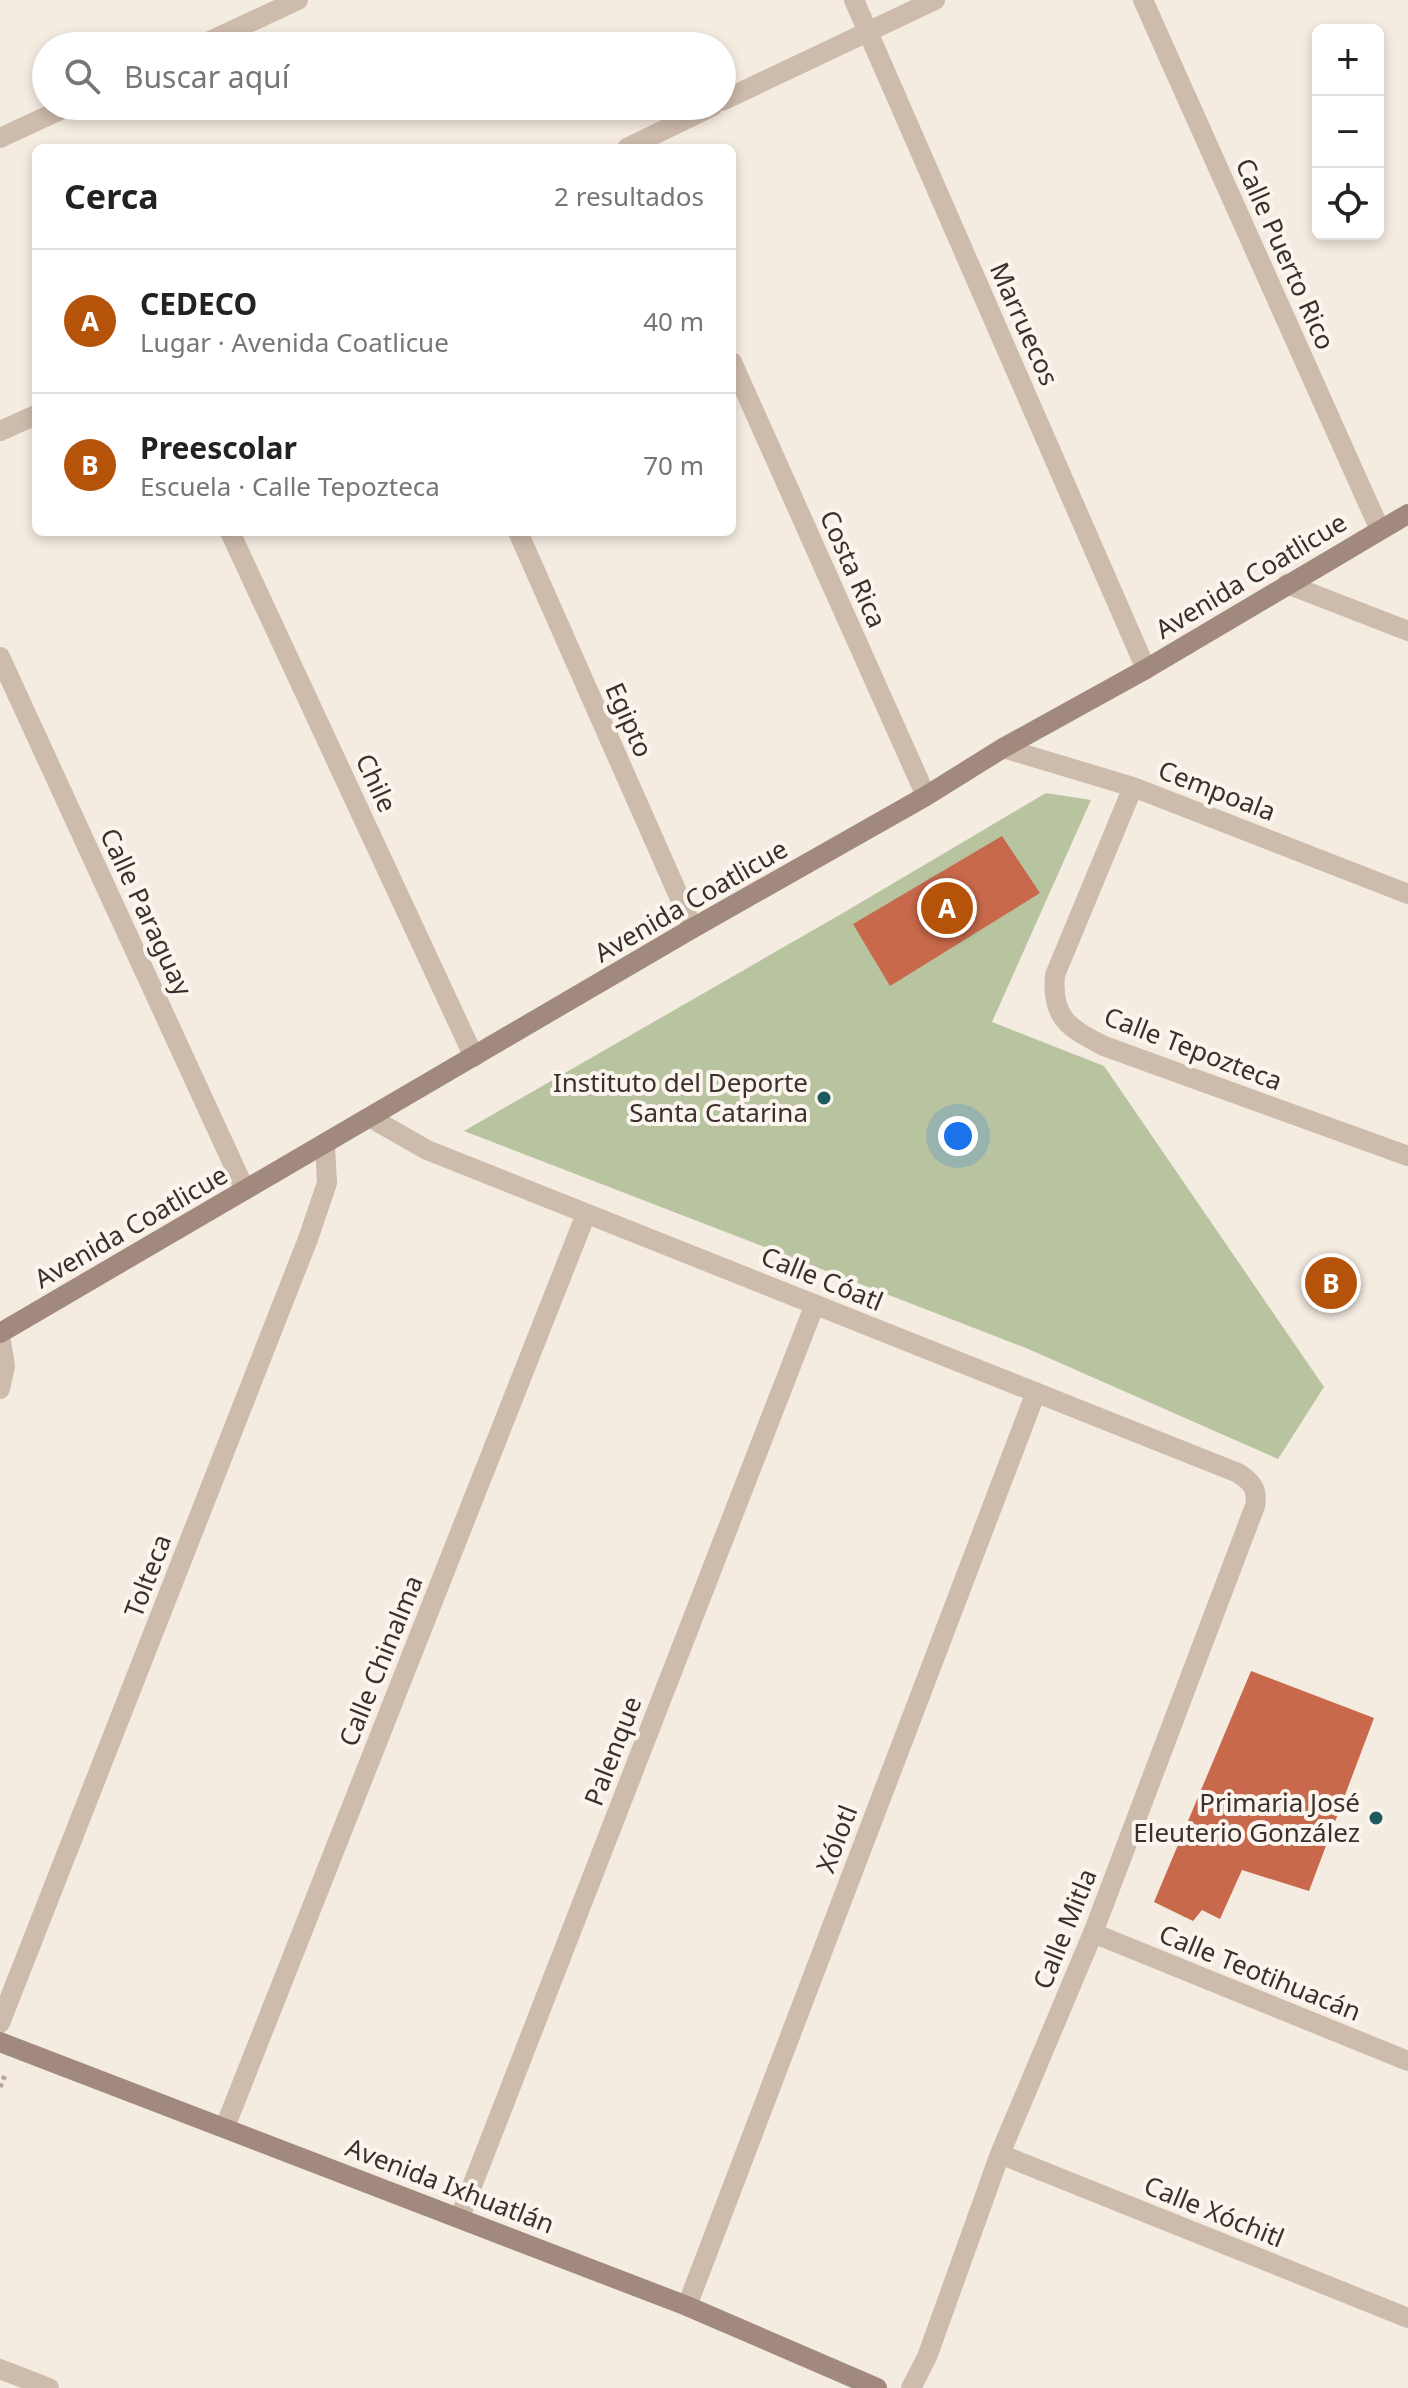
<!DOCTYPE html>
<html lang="es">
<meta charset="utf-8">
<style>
body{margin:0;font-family:"Noto Sans",sans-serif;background:#f6f6f6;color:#222}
.controls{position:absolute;right:24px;top:24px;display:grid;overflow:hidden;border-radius:12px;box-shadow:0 4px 12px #0003}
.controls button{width:72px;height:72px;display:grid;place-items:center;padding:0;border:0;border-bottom:2px solid #e0e0e0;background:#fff;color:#222;font:40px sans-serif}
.you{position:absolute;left:958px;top:1136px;width:28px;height:28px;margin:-20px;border:6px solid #fff;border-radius:50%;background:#1a73e8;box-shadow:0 0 0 12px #1a73e833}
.badge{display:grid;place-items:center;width:52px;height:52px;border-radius:50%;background:#b45309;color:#fff;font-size:26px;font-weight:700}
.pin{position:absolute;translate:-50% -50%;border:4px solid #fff;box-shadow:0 2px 8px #0006}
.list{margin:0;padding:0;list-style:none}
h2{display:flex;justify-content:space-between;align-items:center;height:104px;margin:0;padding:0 32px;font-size:34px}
h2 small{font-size:26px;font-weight:400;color:#767676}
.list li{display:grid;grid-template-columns:52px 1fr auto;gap:24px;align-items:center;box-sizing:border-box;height:144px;padding:0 32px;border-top:2px solid #e0e0e0}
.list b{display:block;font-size:30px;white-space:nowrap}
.list p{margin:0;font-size:26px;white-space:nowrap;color:#767676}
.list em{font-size:26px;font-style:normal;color:#767676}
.icon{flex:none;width:44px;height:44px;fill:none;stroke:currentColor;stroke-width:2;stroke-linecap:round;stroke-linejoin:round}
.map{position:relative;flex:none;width:1408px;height:2388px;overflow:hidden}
.search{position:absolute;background:#fff;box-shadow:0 4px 12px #0003;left:32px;top:32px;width:704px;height:88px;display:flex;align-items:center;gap:20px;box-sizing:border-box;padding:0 28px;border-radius:44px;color:#767676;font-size:30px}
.panel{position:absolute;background:#fff;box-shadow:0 4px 12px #0003;left:32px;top:144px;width:704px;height:392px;border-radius:12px}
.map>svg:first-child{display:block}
.green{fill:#b8c4a0}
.building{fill:#c8694b}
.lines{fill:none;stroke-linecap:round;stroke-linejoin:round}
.path{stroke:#b9a596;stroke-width:5;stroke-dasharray:4 4;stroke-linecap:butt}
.street{stroke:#cdbbac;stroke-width:20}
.secondary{stroke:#a18a7d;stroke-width:20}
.poi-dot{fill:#1f5a5e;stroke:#fbf5ee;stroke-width:3}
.labels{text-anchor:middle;stroke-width:8;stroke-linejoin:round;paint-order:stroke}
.street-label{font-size:26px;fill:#3b302b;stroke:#fbf5ee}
.poi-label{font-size:26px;fill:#3b302b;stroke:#fbf5ee;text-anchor:end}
</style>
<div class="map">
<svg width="1408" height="2388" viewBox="0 0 1408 2388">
<rect width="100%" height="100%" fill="#f4ebe1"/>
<!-- green -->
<path class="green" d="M 1046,793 L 1091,800 L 992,1022 L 1104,1066 L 1324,1387 L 1278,1459 L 1026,1348 L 464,1131 L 843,913 Z"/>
<!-- building -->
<path class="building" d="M 1002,836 L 1040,893 L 890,986 L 853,924 Z
M 1251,1671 L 1374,1718 L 1309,1891 L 1242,1870 L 1220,1919 L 1202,1910 L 1193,1921 L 1154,1902 Z"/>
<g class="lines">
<!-- path -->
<path class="path" d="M 0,2087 L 5,2075"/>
<!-- street -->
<path class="street" d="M 854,0 L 1146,669
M 1143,0 L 1380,530
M 199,46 L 298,0
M 722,101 L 935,0
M 0,138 L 69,106
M 627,148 L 713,106
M 732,362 L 926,796
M 0,431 L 36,415
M 230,532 L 474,1057
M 518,532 L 693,928
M 1287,584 L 1408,631
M 0,657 L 245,1190
M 1003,748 L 1133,787 L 1408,894
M 1133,787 L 1055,975 C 1051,1018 1069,1028 1104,1046 L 1408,1156
M 371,1118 L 427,1150 L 1238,1473 C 1252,1482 1258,1489 1255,1506 L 1093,1933 L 1000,2154 L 927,2357 L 911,2388
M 0,1336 L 5,1366 L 0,1389
M 1093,1933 L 1408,2061
M 0,2023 L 308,1239 L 327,1183 L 325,1145
M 225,2127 L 586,1214
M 1000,2154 L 1408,2318
M 460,2217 L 815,1304
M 687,2306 L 1036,1392
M 0,2369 L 49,2388"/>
<!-- secondary -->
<path class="secondary" d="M 0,1333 L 693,928 L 926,796 L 1003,748 L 1146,669 L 1408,514
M 0,2042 L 687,2306 L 877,2388"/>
</g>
<!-- markers -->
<g class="poi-dot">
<circle cx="824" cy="1098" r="8"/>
<circle cx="1376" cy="1818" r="8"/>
</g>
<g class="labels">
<!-- street labels -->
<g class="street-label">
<text transform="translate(1285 254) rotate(66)" y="9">Calle Puerto Rico</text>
<text transform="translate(1024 324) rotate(66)" y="9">Marruecos</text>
<text transform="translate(853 569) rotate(66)" y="9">Costa Rica</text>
<text transform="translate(1251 576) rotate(-31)" y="9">Avenida Coatlicue</text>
<text transform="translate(629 720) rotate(66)" y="9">Egipto</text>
<text transform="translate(376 783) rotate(65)" y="9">Chile</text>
<text transform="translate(1217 791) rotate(21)" y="9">Cempoala</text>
<text transform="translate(691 901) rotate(-30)" y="9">Avenida Coatlicue</text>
<text transform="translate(146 912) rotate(65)" y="9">Calle Paraguay</text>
<text transform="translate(1193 1049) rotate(21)" y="9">Calle Tepozteca</text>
<text transform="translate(131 1227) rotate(-30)" y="9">Avenida Coatlicue</text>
<text transform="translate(822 1279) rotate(22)" y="9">Calle Cóatl</text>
<text transform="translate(148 1576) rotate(-69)" y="9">Tolteca</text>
<text transform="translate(381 1661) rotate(-68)" y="9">Calle Chinalma</text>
<text transform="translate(613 1751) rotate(-69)" y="9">Palenque</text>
<text transform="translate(837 1839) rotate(-69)" y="9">Xólotl</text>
<text transform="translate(1065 1929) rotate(-68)" y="9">Calle Mitla</text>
<text transform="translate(1260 1973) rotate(22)" y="9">Calle Teotihuacán</text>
<text transform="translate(450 2186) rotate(21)" y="9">Avenida Ixhuatlán</text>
<text transform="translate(1214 2212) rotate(22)" y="9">Calle Xóchitl</text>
</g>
<!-- poi labels -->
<g class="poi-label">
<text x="808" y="1092">Instituto del Deporte<tspan x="808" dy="30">Santa Catarina</tspan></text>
<text x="1360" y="1812">Primaria José<tspan x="1360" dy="30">Eleuterio González</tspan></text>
</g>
</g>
</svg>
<div class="controls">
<button>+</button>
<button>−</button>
<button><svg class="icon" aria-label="locate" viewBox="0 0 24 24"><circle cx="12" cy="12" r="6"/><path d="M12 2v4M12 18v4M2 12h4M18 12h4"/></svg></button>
</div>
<div class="you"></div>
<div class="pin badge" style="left:947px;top:908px">A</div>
<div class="pin badge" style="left:1331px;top:1283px">B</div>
<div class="search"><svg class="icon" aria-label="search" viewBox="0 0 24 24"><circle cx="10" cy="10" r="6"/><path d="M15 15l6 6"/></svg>Buscar aquí</div>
<section class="panel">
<h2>Cerca<small>2 resultados</small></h2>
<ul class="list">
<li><span class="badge">A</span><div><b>CEDECO</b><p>Lugar · Avenida Coatlicue</p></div><em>40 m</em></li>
<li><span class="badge">B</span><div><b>Preescolar</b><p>Escuela · Calle Tepozteca</p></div><em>70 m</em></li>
</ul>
</section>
</div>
